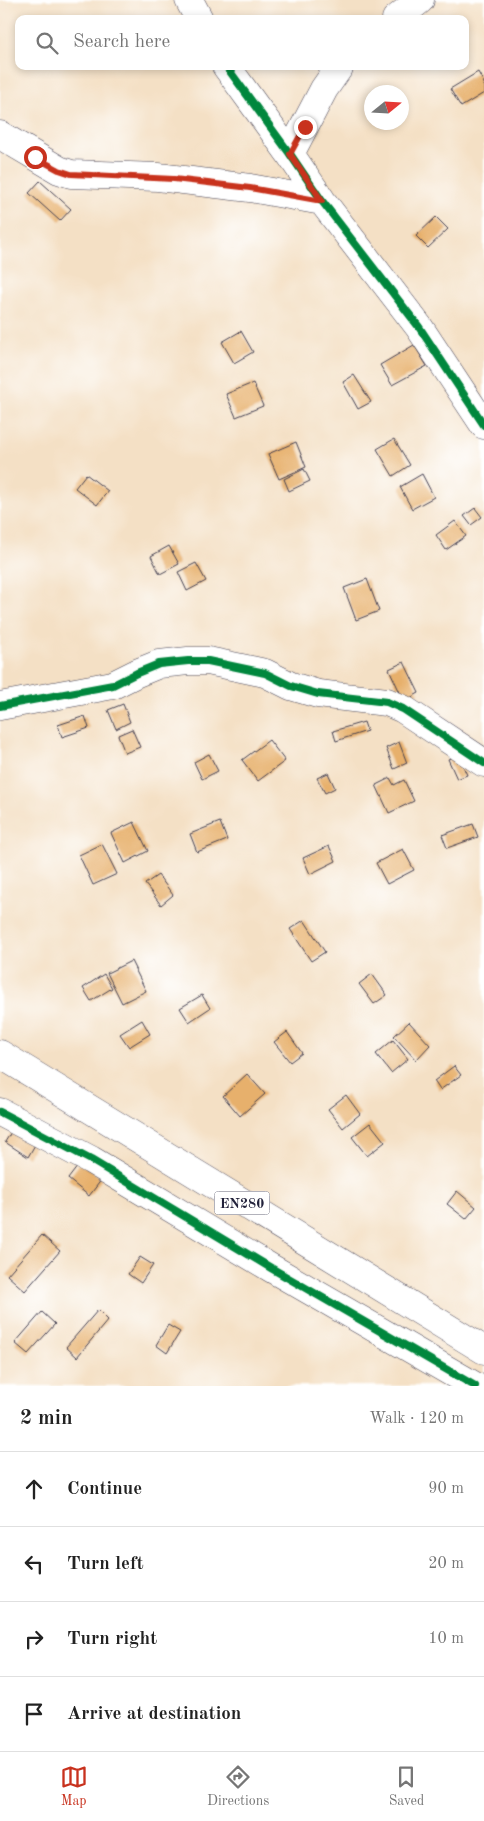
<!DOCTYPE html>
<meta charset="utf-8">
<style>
body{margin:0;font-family:"Old Standard TT",serif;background:#f6f6f6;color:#222}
.compass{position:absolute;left:364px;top:85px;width:45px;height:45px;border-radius:50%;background:#fff;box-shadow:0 2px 8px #0003;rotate:72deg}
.stop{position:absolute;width:15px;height:15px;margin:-11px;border:4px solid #c8321e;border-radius:50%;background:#fff}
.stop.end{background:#c8321e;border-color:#fff;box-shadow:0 1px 5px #0008}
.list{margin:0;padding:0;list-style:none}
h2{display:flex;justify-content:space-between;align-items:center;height:65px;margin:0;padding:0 20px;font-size:21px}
h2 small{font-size:16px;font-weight:400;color:#767676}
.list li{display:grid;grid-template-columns:32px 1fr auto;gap:15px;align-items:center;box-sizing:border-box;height:75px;padding:0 20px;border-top:1px solid #e0e0e0}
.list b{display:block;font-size:19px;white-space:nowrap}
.list em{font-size:16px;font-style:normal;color:#767676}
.icon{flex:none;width:28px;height:28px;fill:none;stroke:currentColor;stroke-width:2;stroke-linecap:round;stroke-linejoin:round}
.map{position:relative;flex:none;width:484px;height:1386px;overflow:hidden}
.search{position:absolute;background:#fff;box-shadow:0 2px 8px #0003;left:15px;right:15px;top:15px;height:55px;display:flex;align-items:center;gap:12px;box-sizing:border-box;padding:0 18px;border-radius:10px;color:#767676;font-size:19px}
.sheet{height:365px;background:#fff}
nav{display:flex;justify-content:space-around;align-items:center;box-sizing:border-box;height:70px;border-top:1px solid #e0e0e0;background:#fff;font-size:14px;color:#767676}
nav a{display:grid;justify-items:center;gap:2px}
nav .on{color:#c8321e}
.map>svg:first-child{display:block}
.building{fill:#e7b06c}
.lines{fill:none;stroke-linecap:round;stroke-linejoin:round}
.minor-casing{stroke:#423e50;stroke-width:29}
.major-casing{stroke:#423e50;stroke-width:29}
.minor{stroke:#fff;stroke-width:28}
.major{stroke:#fff;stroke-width:28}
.cycleway-casing{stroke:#fff;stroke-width:11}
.cycleway{stroke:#00873e;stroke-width:8}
.route{stroke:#c8321e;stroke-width:6}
.labels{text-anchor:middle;stroke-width:4.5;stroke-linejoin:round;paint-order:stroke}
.shield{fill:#fff;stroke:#646476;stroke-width:1}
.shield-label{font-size:14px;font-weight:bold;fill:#22223b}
</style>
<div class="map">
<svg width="484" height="1386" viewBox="0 0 484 1386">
<rect width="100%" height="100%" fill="#fff"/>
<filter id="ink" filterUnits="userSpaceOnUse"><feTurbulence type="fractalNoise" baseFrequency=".02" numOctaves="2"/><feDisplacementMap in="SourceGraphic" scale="10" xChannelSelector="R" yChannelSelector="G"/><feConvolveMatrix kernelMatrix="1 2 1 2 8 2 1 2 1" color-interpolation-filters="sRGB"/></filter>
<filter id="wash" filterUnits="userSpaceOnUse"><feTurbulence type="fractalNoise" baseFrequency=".0096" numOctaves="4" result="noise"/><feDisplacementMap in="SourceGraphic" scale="20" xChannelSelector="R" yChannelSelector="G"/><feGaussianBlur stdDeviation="1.12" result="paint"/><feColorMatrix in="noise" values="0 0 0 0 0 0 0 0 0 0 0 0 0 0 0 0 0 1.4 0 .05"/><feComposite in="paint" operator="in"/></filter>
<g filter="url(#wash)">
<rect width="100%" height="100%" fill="#f4e0c5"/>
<g id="blocks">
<!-- building -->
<path class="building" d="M 478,72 L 484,83 L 484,93 L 461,107 L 450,89 Z
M 40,181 L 71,209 L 60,221 L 29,193 Z
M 436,217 L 448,229 L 428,248 L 416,236 Z
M 241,331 L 253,352 L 234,363 L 222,342 Z
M 414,345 L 427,366 L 392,385 L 380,365 Z
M 354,375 L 371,402 L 358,409 L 343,382 Z
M 253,383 L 263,406 L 236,417 L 226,394 Z
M 394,439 L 410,465 L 393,476 L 377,449 Z
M 296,442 L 306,467 L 279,479 L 268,454 Z
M 304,469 L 310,481 L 289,491 L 284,479 Z
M 86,474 L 108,491 L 97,505 L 75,488 Z
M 422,474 L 434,497 L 412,509 L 400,487 Z
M 475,508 L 482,517 L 471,525 L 464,516 Z
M 455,521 L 466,536 L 446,550 L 436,535 Z
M 169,546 L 179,564 L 160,574 L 151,556 Z
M 196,563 L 206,581 L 187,591 L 178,572 Z
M 367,579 L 379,611 L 356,620 L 344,588 Z
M 404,662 L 419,693 L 404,701 L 389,669 Z
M 123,704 L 130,722 L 116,729 L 108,710 Z
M 85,716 L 89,728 L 62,737 L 58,725 Z
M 364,722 L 367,731 L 336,741 L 333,731 Z
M 132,729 L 140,747 L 125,753 L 118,735 Z
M 269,740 L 285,761 L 258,781 L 242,760 Z
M 399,742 L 407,763 L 394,769 L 386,748 Z
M 209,754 L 218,771 L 202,779 L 194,762 Z
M 458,755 L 467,775 L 457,779 L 448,759 Z
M 328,773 L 335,788 L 325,793 L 317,778 Z
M 390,778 L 394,785 L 404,780 L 414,801 L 389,813 L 376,785 Z
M 134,822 L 148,851 L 125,863 L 111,833 Z
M 220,822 L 227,840 L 197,852 L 190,834 Z
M 473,824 L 478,837 L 447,848 L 442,835 Z
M 102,844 L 117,874 L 93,885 L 79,855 Z
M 329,846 L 336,861 L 310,874 L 303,858 Z
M 403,849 L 414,870 L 387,884 L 376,863 Z
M 158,875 L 173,895 L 161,905 L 145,884 Z
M 304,920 L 325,952 L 311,961 L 290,929 Z
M 131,961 L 146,991 L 122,1003 L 107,973 Z
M 104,974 L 112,988 L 91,1001 L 83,988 Z
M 372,974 L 387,995 L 374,1004 L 359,984 Z
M 202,995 L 210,1008 L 189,1022 L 180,1008 Z
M 142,1020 L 150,1034 L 129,1047 L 120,1034 Z
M 409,1022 L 430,1045 L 416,1060 L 394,1036 Z
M 287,1032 L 302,1053 L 290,1062 L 274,1042 Z
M 393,1040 L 408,1059 L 391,1073 L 376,1054 Z
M 454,1066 L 461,1075 L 440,1090 L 434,1081 Z
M 247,1074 L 265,1094 L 240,1116 L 223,1096 Z
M 346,1095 L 360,1114 L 343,1128 L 328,1109 Z
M 370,1123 L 385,1142 L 367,1156 L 352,1137 Z
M 13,1129 L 36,1143 L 28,1157 L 5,1142 Z
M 81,1162 L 102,1179 L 89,1196 L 68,1179 Z
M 457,1191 L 476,1207 L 466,1219 L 447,1204 Z
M 42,1235 L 60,1251 L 25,1291 L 7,1275 Z
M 140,1257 L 153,1265 L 141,1283 L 128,1274 Z
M 98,1310 L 108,1320 L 77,1357 L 66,1347 Z
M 42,1312 L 55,1324 L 28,1354 L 15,1343 Z
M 168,1325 L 180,1332 L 167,1353 L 156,1345 Z"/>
</g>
</g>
<g filter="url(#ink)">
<use href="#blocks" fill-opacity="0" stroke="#423e50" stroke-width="1"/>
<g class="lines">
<!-- minor casing -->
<g class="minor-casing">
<path id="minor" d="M 189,0 L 199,19
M 396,19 L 420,0
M 226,66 L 290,154 L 322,201 L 419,327 L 484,425
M 0,135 L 59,170 L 71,174 L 158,177 L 250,188 L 322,201
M 290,154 L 324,89 L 340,66
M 0,706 L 113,685 L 137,673 L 159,664 L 188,661 L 208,661 L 265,673 L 291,686 L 318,694 L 387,702 L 403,709 L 484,763
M 0,1112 L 91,1160 L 271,1268 L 475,1386"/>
</g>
<!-- major casing -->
<g class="major-casing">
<path id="major" d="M 0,1054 L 484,1350"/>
</g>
<!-- minor -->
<use href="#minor" class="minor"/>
<!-- major -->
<use href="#major" class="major"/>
<!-- cycleway casing -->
<g class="cycleway-casing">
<path id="cycleway" d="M 226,66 L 290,154 L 322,201 L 419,327 L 484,425
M 0,706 L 113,685 L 137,673 L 159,664 L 188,661 L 208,661 L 265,673 L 291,686 L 318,694 L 387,702 L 403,709 L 484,763
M 0,1112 L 91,1160 L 271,1268 L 475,1386"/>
</g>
<!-- cycleway -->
<use href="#cycleway" class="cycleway"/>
</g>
</g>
<g class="lines" filter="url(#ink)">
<!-- route -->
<path class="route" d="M 35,157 L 59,170 L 71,174 L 174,179 L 250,188 L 322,201 L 290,154 L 305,127"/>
</g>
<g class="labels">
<!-- shield labels -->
<rect class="shield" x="214.5" y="1191.5" width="55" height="23" rx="4"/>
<g class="shield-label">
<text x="242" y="1208">EN280</text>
</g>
</g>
</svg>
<svg class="compass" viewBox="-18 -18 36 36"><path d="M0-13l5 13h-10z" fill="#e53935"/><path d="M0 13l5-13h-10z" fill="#767676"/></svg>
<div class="stop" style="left:35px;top:157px"></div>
<div class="stop end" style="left:305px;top:127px"></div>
<div class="search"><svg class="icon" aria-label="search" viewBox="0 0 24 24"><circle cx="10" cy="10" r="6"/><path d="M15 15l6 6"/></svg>Search here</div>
</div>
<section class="sheet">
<h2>2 min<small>Walk · 120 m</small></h2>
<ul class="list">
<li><svg class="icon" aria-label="ahead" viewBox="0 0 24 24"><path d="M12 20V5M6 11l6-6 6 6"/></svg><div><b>Continue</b></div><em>90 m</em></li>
<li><svg class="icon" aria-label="left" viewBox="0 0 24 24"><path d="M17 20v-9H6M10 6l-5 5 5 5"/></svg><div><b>Turn left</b></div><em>20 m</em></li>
<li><svg class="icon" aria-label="right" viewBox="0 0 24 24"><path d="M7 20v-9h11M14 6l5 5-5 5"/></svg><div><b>Turn right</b></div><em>10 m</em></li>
<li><svg class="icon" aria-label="arrive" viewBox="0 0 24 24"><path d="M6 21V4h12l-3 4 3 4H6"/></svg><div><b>Arrive at destination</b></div></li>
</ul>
</section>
<nav>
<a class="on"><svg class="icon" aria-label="map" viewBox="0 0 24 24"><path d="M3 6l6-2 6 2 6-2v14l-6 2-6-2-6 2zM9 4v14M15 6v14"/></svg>Map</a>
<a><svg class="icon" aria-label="directions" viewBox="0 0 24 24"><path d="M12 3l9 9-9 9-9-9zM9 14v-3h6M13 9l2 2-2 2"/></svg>Directions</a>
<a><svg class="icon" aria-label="saved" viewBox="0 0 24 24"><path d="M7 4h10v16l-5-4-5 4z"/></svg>Saved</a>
</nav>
